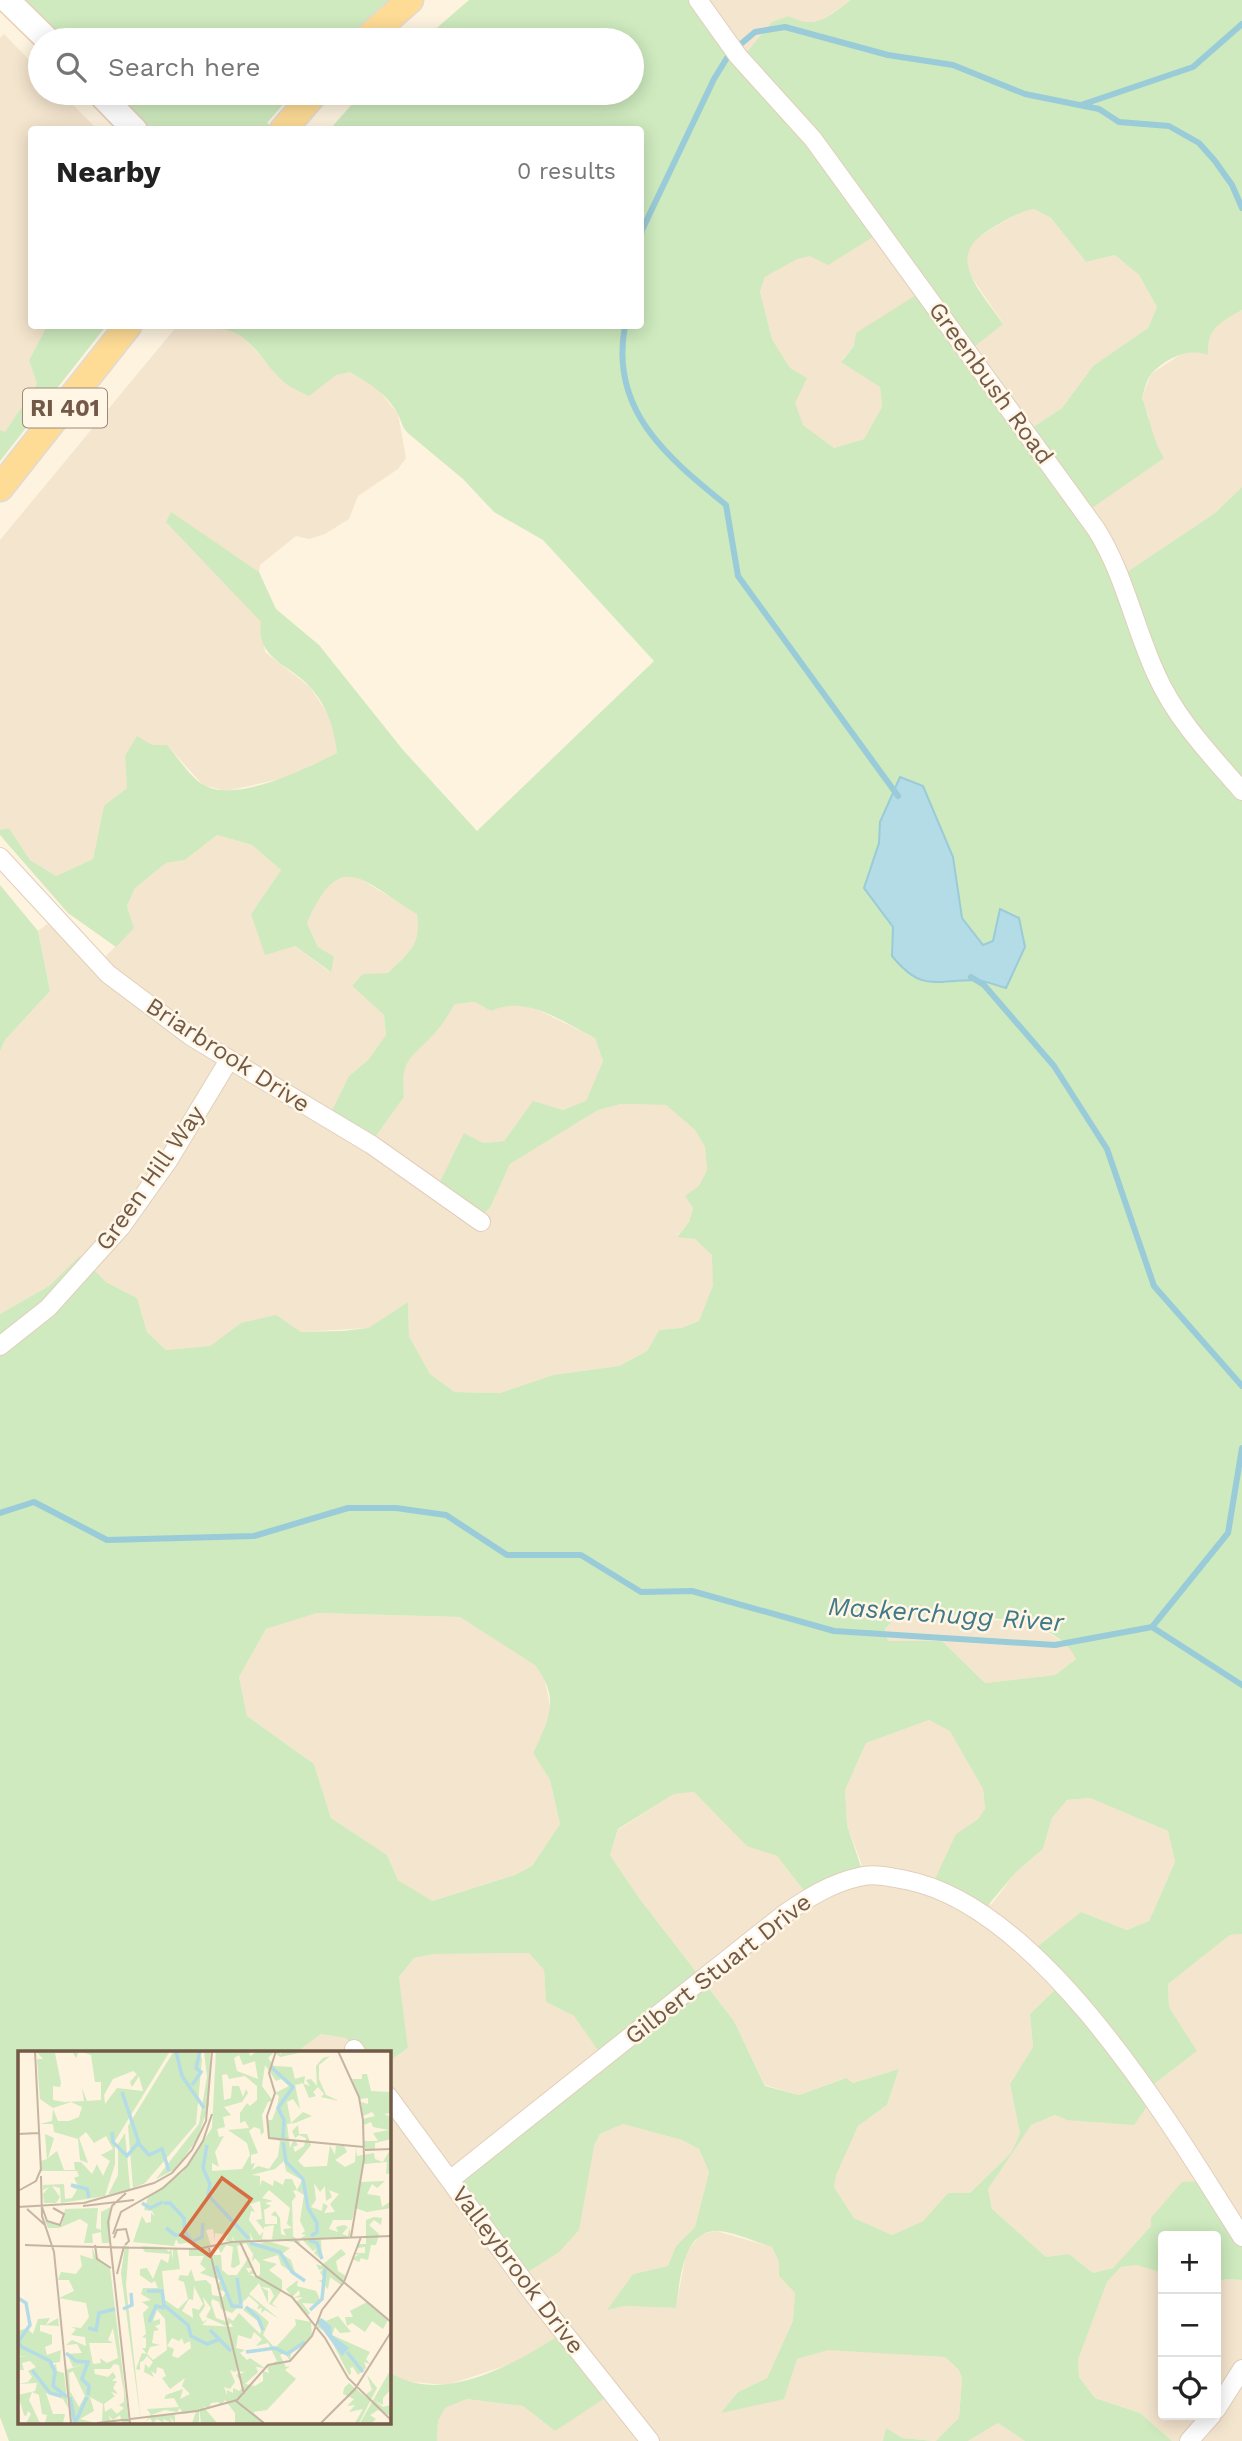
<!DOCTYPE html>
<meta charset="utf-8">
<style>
body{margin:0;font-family:"Work Sans",sans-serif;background:#f6f6f6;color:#222}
.controls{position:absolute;right:21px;bottom:21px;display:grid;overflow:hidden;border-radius:7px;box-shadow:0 4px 18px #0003}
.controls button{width:63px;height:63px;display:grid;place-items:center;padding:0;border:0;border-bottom:2px solid #e0e0e0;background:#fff;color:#222;font:35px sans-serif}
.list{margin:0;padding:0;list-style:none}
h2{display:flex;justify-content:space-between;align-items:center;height:91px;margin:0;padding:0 28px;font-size:30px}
h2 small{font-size:23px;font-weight:400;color:#767676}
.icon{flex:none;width:38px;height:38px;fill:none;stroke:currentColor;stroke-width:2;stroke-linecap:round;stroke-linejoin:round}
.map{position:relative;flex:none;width:1242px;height:2441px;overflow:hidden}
.search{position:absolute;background:#fff;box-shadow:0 4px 18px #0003;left:28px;top:28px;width:616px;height:77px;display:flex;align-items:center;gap:18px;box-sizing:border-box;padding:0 24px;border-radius:38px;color:#767676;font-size:26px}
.panel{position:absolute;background:#fff;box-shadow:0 4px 18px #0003;left:28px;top:126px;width:616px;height:203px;border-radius:7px}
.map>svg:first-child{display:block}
.residential{fill:#f4e5ce}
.green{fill:#ceeabe;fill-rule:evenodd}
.water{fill:#b4dce6;stroke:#9acbd8;stroke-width:2}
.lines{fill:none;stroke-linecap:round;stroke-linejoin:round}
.stream{stroke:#9acbd8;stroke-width:6}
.street-casing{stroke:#e1cfbb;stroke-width:20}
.secondary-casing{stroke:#e6d0b9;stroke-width:27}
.primary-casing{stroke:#e0dad7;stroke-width:29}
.street{stroke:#fff;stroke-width:18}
.secondary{stroke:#fff;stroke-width:24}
.primary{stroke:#fedc96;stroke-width:26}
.labels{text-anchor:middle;stroke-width:5;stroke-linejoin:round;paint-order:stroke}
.shield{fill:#fff6e6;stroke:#9d8877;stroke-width:2}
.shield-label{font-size:23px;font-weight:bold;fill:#735947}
.street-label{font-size:24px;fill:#735947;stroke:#fff6e6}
.water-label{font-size:26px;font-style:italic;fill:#407988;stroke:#fff6e6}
.inset-river{fill:none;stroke:#b4dce6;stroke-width:3.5}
.inset-road{fill:none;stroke:#c6b5a2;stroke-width:2}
.view{fill:#d86c42;fill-opacity:0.15;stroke:#d86c42;stroke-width:3.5}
.inset-edge{fill:none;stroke:#735947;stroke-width:3.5}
</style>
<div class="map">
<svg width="1242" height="2441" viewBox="0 0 1242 2441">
<rect width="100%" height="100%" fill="#fdf3df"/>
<!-- residential -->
<path class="residential" d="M 698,0 L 851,0 L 818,23 L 803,24 L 789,16 L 742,58 Z
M 4,34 L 40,71 L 40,93 L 61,93 L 97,129 L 32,130 L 32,326 L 47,326 L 29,360 L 37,384 L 5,433 L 0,430 L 0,38 Z
M 1034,209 L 1051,218 L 1086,262 L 1115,255 L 1139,275 L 1157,307 L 1148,328 L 1093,366 L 1062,408 L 1026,432 L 969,351 L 1003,323 L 968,272 L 967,254 L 973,240 L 1020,212 Z
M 880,232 L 922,292 L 854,346 L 841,361 L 880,387 L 882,407 L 864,439 L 834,448 L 803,425 L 794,403 L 790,368 L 772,339 L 760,292 L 765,277 L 796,259 Z
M 1242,310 L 1242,487 L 1215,513 L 1124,574 L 1089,510 L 1151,436 L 1149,417 L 1142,398 L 1151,374 L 1183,353 L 1196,350 L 1207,341 L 1213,327 Z
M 177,326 L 228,328 L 245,339 L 285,382 L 350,372 L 376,387 L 398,414 L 406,458 L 398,469 L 358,496 L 349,519 L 325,534 L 309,539 L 296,536 L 260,565 L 259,572 L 171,513 L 219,575 L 261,622 L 265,652 L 310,687 L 333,722 L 337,753 L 285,778 L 226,791 L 203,785 L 167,745 L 125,756 L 127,788 L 104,807 L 93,859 L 56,876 L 30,860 L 9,828 L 0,830 L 0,540 Z
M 217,835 L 252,845 L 281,870 L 251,914 L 330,972 L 307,923 L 320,894 L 333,878 L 354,875 L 418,914 L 420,933 L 409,953 L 388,973 L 363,975 L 352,986 L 384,1015 L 386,1035 L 368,1060 L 349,1076 L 371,1143 L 404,1097 L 401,1071 L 413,1051 L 437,1031 L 455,1004 L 475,1002 L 491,1011 L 503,1005 L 526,1004 L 595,1038 L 603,1061 L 586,1102 L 563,1110 L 533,1102 L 504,1141 L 483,1143 L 490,1208 L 510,1164 L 598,1110 L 621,1104 L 666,1105 L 695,1130 L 705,1147 L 707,1170 L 699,1187 L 685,1196 L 693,1207 L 689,1222 L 677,1236 L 695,1239 L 713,1255 L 713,1285 L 699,1321 L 681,1328 L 659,1330 L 647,1351 L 619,1366 L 553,1375 L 500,1393 L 453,1392 L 430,1374 L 409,1336 L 408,1302 L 368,1328 L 301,1332 L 284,1321 L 241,1323 L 210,1346 L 166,1350 L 147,1332 L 137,1298 L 106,1282 L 80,1257 L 49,1286 L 0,1314 L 0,1051 L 5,1040 L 50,991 L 38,931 L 55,918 L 100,962 L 134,928 L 127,906 L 135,888 L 166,863 L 185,860 Z
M 317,1613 L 460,1617 L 536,1665 L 544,1677 L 552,1715 L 533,1753 L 550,1780 L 560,1824 L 532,1866 L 515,1875 L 431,1901 L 398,1880 L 387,1855 L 331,1818 L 314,1764 L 247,1716 L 239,1677 L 266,1629 Z
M 919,1614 L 1032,1623 L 1071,1647 L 1076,1659 L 1055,1675 L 985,1683 L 942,1641 L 888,1641 L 885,1629 L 896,1617 Z
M 929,1720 L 950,1730 L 983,1789 L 985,1810 L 978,1819 L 956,1834 L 991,1905 L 1016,1872 L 1043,1849 L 1052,1818 L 1067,1800 L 1090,1798 L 1168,1831 L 1175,1862 L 1149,1921 L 1127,1930 L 1081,1912 L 1061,1984 L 1030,2014 L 1033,2047 L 1010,2084 L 1020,2133 L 1012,2151 L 1031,2125 L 1055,2115 L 1067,2120 L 1149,2088 L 1197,2051 L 1169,2007 L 1168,1984 L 1230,1935 L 1242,1934 L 1242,2235 L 1151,2226 L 1113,2268 L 1093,2273 L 1069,2254 L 1046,2257 L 992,2209 L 988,2189 L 1009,2155 L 970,2193 L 948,2193 L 923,2221 L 892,2235 L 854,2218 L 834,2187 L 835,2175 L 858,2126 L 887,2105 L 899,2069 L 853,2083 L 845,2078 L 799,2095 L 765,2085 L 734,2021 L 639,1898 L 610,1855 L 618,1830 L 674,1794 L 694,1792 L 747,1845 L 777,1856 L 805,1892 L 862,1865 L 847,1825 L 845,1789 L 866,1743 Z
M 529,1953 L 544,1970 L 546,2002 L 574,2016 L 601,2055 L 594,2146 L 600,2134 L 623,2124 L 682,2140 L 699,2149 L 709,2172 L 695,2227 L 676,2246 L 668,2266 L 633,2274 L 608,2309 L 624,2306 L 676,2308 L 686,2253 L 701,2234 L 716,2231 L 772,2247 L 779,2262 L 779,2276 L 795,2293 L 793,2321 L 767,2378 L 738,2392 L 722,2413 L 797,2359 L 829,2349 L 945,2357 L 959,2370 L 962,2379 L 959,2418 L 942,2437 L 936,2441 L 902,2438 L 886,2429 L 883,2441 L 437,2441 L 438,2421 L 445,2408 L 467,2399 L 523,2406 L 555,2431 L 564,2332 L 520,2361 L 447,2385 L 402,2381 L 389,2372 L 388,2061 L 408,2048 L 399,1977 L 414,1958 L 434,1954 Z
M 321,2034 L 346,2038 L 358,2052 L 297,2052 Z
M 1136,2265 L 1163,2273 L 1163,2415 L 1216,2415 L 1216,2283 L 1226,2279 L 1242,2280 L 1242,2441 L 1172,2441 L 1140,2413 L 1095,2398 L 1079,2377 L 1078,2360 L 1107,2282 L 1121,2267 Z
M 998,2423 L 1025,2441 L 968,2441 Z"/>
<!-- green -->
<path class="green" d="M 8,0 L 390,0 L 344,40 L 49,40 Z
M 469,0 L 698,0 L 742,58 L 772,22 L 789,16 C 817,31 828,16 851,0 L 1242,0 L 1242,310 C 1221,322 1206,328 1208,355 C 1189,347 1167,358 1152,373 C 1147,378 1144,391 1142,398 C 1151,421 1151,436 1164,458 L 1089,510 L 1124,574 L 1215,513 L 1242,487 L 1242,1934 L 1230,1935 L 1168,1984 L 1169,2007 L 1197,2051 L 1149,2088 L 1154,2096 L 1134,2125 L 1067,2120 L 1055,2115 L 1031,2125 L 988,2189 L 992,2209 L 1046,2257 L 1069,2254 L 1093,2273 L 1113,2268 L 1151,2226 L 1151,2218 L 1182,2182 L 1208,2181 L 1242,2235 L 1242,2280 L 1226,2279 L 1216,2283 L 1216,2236 L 1163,2236 L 1163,2273 L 1136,2265 L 1121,2267 L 1107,2282 L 1078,2360 L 1079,2377 L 1095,2398 L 1140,2413 L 1172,2441 L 1025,2441 L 998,2423 L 968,2441 L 936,2441 L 959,2418 L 962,2379 L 959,2370 L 945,2357 L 828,2350 L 797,2359 L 784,2399 L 721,2413 L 738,2392 L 767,2378 L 793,2321 L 795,2293 L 779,2276 L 779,2262 L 772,2247 C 755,2242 731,2230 714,2231 C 681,2234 680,2284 676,2308 L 624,2306 L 607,2310 L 633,2274 L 668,2266 L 676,2246 L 695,2227 L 709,2172 L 699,2149 L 682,2140 L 623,2124 L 600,2134 L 594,2146 L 579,2230 L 559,2252 L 523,2275 L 453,2178 L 601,2055 L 574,2016 L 546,2002 L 544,1970 L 529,1953 L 434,1954 L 414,1958 L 399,1977 L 408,2048 L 389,2061 L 388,2052 L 358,2052 L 346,2038 L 321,2034 L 297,2052 L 19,2052 L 19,2422 L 388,2422 L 389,2372 C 443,2407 517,2363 564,2332 L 605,2398 L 555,2431 L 523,2406 L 467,2399 L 445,2408 L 438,2421 L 437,2441 L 9,2441 L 0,2417 L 0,1314 L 49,1286 L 80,1256 L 106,1282 L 137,1298 L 147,1332 L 166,1350 L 210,1346 L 241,1323 L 276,1315 L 301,1332 L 343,1331 L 368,1328 L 408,1302 L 409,1336 L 430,1374 L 454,1392 L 500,1393 L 553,1375 L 619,1366 L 647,1351 L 659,1330 L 681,1328 L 699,1321 L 713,1285 L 712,1255 L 695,1239 L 677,1237 L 689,1222 L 693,1208 L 685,1196 L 699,1186 L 707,1170 L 705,1147 L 695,1130 L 666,1105 L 621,1104 L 598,1110 L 510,1164 L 490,1208 L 485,1212 L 438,1186 L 464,1133 L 483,1143 L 504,1141 L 533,1101 L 563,1110 L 586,1101 L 603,1061 L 595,1038 C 562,1022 527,994 491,1011 L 475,1002 L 455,1004 C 449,1013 443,1024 436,1032 C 412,1058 400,1057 404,1097 L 371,1143 L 329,1117 L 349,1076 L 368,1060 L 386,1035 L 384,1015 L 352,986 L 363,974 L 388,973 C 409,953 422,944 417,914 C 362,881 340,846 307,923 L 318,947 L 334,957 L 331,972 L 295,946 L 265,955 L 251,914 L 281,870 L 252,845 L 217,835 L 185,860 L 166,863 L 135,888 L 127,906 L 134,928 L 116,947 L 68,913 L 0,835 L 0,830 L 9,828 L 30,860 L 56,876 L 93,859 L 104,806 L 127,788 L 125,756 L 137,736 L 152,745 L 167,745 C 178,757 190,778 204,785 C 237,804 306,768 337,753 C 334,728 328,708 311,688 C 291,665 255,659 261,622 L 166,522 L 171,512 L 259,572 L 276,609 L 319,645 L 403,750 L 477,831 L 654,661 L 543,540 L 494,512 L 463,479 L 409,434 C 402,428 402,422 398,414 C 387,394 369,383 350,372 L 336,375 L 309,396 C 301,392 291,388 284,382 C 262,364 249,327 216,329 L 212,326 L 640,326 L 640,130 L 330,129 L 362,93 L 632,93 L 632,40 L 423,40 ZM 1034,209 L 1051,218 L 1086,262 L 1115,255 L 1139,275 L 1157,307 L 1148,328 L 1093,366 L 1062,408 L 1026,432 L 969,351 L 1003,324 C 982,292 943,257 989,230 C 1004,221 1017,212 1034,209 ZM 881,232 L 921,292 L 856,333 L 854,346 L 841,362 L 880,387 L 882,407 L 864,439 L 834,448 L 803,425 L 795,403 L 807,378 L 790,368 L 772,339 L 760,292 L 765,277 L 797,259 L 810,256 L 828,265 ZM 901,777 L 923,786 L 953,857 L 962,918 L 983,946 L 993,941 L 1000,909 L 1019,918 L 1006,987 L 976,980 L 935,983 L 892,956 L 894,927 L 864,888 L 879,843 L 880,822 ZM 317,1613 L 460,1617 L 535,1665 C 561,1699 549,1720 533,1753 L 550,1780 L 560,1824 L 532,1866 L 515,1875 L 432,1901 L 398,1880 L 387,1855 L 331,1818 L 314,1764 L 247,1716 L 239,1677 L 266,1629 ZM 919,1614 C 964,1617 1055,1612 1076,1659 L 1055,1675 L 985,1683 L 942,1641 L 888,1641 L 885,1629 L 896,1617 ZM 929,1720 L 950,1731 L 983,1789 L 985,1809 L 978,1819 L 956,1834 L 935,1879 L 984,1910 L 1016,1872 L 1043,1849 L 1052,1818 L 1067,1800 L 1090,1798 L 1168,1831 L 1175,1862 L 1149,1921 L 1127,1930 L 1081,1912 L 1032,1951 L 1061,1984 L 1030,2014 L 1033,2047 L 1010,2084 L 1020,2133 L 1011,2153 L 970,2193 L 948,2193 L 923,2221 L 892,2235 L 854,2218 L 834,2187 L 836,2175 L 858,2126 L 887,2105 L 899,2069 L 853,2083 L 846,2078 L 799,2095 L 765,2086 L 734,2021 L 639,1898 L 610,1855 L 618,1829 L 674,1794 L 694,1792 L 747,1846 L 777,1856 L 805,1892 L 862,1870 L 847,1825 L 845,1790 L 866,1743 Z
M 101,93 L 293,93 L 267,123 L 276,130 L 136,129 Z
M 47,326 L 106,326 L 0,461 L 0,430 L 5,432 L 37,384 L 29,360 Z
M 0,885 L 38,931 L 50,991 L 5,1040 L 0,1051 Z
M 886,2428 L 902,2438 L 934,2441 L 883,2441 Z"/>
<!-- water -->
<path class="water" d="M 900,777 L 923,786 L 953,857 L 962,918 L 983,945 L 993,941 L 1000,909 L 1019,918 L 1025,947 L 1006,988 C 995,985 984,980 973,980 C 932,981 921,991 892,956 L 893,927 L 864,888 L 879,843 L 880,822 Z"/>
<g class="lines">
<!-- stream -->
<path class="stream" d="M 1081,105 L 1193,67 L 1242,24
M 640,241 L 642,230 L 714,79 L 730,53 L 755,32 L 785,27 L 888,55 L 953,65 L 1025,94 L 1099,109 L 1119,122 L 1169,126 L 1199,143 L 1215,161 L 1232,185 L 1242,208
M 625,326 C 609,410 667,457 726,505 L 738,576 L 898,796
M 971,977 L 984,985 L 1054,1066 L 1107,1149 L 1154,1286 L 1242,1386
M 0,1513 L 34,1502 L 107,1540 L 254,1536 L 348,1508 L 396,1508 L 446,1515 L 507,1555 L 581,1555 L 641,1592 L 692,1591 L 834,1631 L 1055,1645 L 1152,1627 L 1242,1685
M 1152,1627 L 1228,1533 L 1242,1448"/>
<!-- street casing -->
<g class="street-casing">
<path id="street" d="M 698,0 L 738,56 L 813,139 L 1096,529 C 1124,573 1134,626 1156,674 C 1176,719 1210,754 1242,791
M 0,857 L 108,974 L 192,1037 L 372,1145 L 481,1222
M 0,1346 L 48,1308 L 121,1227 L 168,1161 L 229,1060
M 354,2049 L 356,2052
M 388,2096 L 534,2295 L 650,2441
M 450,2180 L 783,1915 C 806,1899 831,1883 859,1877 C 874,1873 891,1877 906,1880 C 1043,1907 1172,2126 1242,2237
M 1216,2410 L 1242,2369
M 1189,2441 L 1212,2415"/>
</g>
<!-- secondary casing -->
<g class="secondary-casing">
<path id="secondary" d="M 7,0 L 48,40
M 99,93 L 135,130"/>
</g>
<!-- primary casing -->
<g class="primary-casing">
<path id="primary" d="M 365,40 L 410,0
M 283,130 L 315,93
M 0,488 L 128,326"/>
</g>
<!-- street -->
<use href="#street" class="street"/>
<!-- secondary -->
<use href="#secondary" class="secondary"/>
<!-- primary -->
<use href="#primary" class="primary"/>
</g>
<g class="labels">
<!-- shield labels -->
<rect class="shield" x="23" y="388.5" width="84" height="39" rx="5"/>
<g class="shield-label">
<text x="65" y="416">RI 401</text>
</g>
<!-- street labels -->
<g class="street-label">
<text transform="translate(991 383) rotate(54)" y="8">Greenbush Road</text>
<text transform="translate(228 1055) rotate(33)" y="8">Briarbrook Drive</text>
<text transform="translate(150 1178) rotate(-55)" y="8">Green Hill Way</text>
<text transform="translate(718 1969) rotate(-38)" y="8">Gilbert Stuart Drive</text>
<text transform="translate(518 2270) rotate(53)" y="8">Valleybrook Drive</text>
</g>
<!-- water labels -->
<g class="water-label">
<text transform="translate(946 1614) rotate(4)" y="9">Maskerchugg River</text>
</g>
</g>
<!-- overview -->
<g transform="translate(18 2051)">
<rect width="373" height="373" fill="#fdf3df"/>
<path d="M 18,0 L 61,0 L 58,7 L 55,2 L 37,2 L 43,32 L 42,36 L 35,35 L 35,49 L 46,51 L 66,50 L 64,37 L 69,50 L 83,49 L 83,31 L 77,31 L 73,4 L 62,0 L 152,0 L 97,90 L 97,113 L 87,145 L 43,152 L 42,137 L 34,135 L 42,146 L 38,152 L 26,152 L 25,143 L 31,136 L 25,139 L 25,134 L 46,133 L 47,148 L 54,147 L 59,139 L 52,135 L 60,135 L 56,127 L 61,125 L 59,120 L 24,120 L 23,110 L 29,108 L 27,83 L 36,87 L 30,107 L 39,100 L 46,119 L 57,119 L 56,111 L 63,111 L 74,123 L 79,113 L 85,125 L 92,110 L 83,104 L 95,98 L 88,85 L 76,92 L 68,81 L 61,87 L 70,112 L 62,109 L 60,88 L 36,81 L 35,73 L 22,73 L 34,70 L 35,58 L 40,70 L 51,70 L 61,66 L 64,56 L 53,51 L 35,57 L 22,48 L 19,8 L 25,8 ZM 115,20 L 119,23 L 112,31 L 114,36 L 121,25 L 125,40 L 99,37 L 87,53 L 86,44 L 95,28 ZM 156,0 L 181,0 L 184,8 L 178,73 L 127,132 L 115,137 L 110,75 ZM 186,0 L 192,0 L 191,54 L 179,88 L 158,118 L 138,128 L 181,73 L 189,26 ZM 198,0 L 231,0 L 232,5 L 240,0 L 261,0 L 263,4 L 263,0 L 281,2 L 262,6 L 256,1 L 250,7 L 256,15 L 274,16 L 277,28 L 287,25 L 286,33 L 292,35 L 288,29 L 293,28 L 299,35 L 298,15 L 305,7 L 312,5 L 301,14 L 301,28 L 308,44 L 321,50 L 303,46 L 306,43 L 300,36 L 295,41 L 298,45 L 291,47 L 285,32 L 277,34 L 282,58 L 275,48 L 269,51 L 273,72 L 285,61 L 294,65 L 277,72 L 269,73 L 272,97 L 276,88 L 280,94 L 275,96 L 277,101 L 286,95 L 288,87 L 281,84 L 277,87 L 274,80 L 280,74 L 281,83 L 289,83 L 293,94 L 280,110 L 286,116 L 309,115 L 312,94 L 317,104 L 318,95 L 326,95 L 329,101 L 317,109 L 327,116 L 337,111 L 338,96 L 339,105 L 356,102 L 357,108 L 365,111 L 373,97 L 373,122 L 368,123 L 369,111 L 346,113 L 342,131 L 367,130 L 359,137 L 354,133 L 349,143 L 362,145 L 364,156 L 373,150 L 373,157 L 349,161 L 337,157 L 334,169 L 315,169 L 311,178 L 320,181 L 318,176 L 326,174 L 330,176 L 324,183 L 330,185 L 331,177 L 333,184 L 331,186 L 303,187 L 304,209 L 296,202 L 299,197 L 295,200 L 283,187 L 288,184 L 283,183 L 287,180 L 282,170 L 286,144 L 278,139 L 275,140 L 278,145 L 274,150 L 275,185 L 283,192 L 254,188 L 256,174 L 246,176 L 244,188 L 251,189 L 235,189 L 232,181 L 233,190 L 217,190 L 214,185 L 215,190 L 207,190 L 210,184 L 197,182 L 197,190 L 195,178 L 188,179 L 193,195 L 186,197 L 175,197 L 173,191 L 161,193 L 158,188 L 156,195 L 115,191 L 124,165 L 128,172 L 133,171 L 133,162 L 137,165 L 134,160 L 126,159 L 130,146 L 165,121 L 194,77 ZM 221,4 L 225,14 L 237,10 L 240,28 L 219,20 L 216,7 ZM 247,14 L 258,30 L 263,28 L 271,35 L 257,42 L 261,45 L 259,56 L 254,69 L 250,69 L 251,87 L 262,90 L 260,105 L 251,118 L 240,115 L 234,119 L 237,112 L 233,113 L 233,104 L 240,102 L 231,80 L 236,76 L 242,78 L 243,84 L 246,81 L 244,64 L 250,51 L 255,50 L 244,35 ZM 209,23 L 211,28 L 227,25 L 239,35 L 239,49 L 232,55 L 229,52 L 222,62 L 222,72 L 227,70 L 231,77 L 210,79 L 229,92 L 232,104 L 224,118 L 194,120 L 194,112 L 201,116 L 197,101 L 206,85 L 201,86 L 199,78 L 207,76 L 205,66 L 213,64 L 206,56 L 224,51 L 230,42 L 228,38 L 225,46 L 221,35 L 214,35 L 213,47 L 206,49 L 204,24 ZM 266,110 L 268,120 L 284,129 L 279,139 L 274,128 L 267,128 L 265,134 L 256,129 L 255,135 L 244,129 L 242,135 L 242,125 L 233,124 L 257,118 ZM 296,132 L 302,141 L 307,135 L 308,150 L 314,146 L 311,139 L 321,143 L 312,153 L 317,161 L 306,162 L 310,155 L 305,152 L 304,160 L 293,156 L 298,149 ZM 251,139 L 272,157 L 269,173 L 274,177 L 265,178 L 268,185 L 263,183 L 262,167 L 257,160 L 253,164 L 259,166 L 259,173 L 247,173 L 246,159 L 253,155 L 247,152 L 255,150 L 244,147 ZM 242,150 L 244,168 L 238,169 L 246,179 L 242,185 L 231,169 L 233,160 L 237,161 L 232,153 ZM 344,23 L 349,23 L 353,40 L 373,41 L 373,62 L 366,63 L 373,66 L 373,88 L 357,92 L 357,99 L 346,99 L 346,90 L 360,90 L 355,82 L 371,79 L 355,76 L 353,71 L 346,74 L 345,68 L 357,65 L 354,61 L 345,65 L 343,51 L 350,53 L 350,47 L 342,48 L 334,28 L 344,28 ZM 107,82 L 112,138 L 90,144 L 100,124 L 100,93 ZM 93,156 L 91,192 L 84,192 L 83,181 L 74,183 L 75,192 L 66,192 L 70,173 L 62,168 L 41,177 L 30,177 L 27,170 L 44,174 L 47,158 L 80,157 L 78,177 L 83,179 L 83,161 ZM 356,166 L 364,167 L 363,174 L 356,169 L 351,174 L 361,183 L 358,194 L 353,194 L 350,209 L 343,207 L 341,211 L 334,208 L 340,204 L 335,202 L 347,202 L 347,196 L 340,197 L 339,193 L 348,193 L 348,169 ZM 236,190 L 236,194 L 250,190 L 272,197 L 264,203 L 273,209 L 278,224 L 263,214 L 260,204 L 244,209 L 259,213 L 251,219 L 264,229 L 264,239 L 254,253 L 260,257 L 251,253 L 256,245 L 252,237 L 243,236 L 250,240 L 250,252 L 241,232 L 231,243 L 261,268 L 247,259 L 243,262 L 244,257 L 239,258 L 241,254 L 231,245 L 214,262 L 203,258 L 201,251 L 194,248 L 193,252 L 198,267 L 209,271 L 210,266 L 215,270 L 221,262 L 242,283 L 245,274 L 225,259 L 228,255 L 237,259 L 251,271 L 245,284 L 257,297 L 278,274 L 277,268 L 293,271 L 294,286 L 273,302 L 272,310 L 267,302 L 262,304 L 268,316 L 272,315 L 267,319 L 278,328 L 249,359 L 235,361 L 245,372 L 217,372 L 217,362 L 207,349 L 202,355 L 201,351 L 193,352 L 191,358 L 185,355 L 199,372 L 183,372 L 181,355 L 181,372 L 174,372 L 178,361 L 165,363 L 162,357 L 159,361 L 147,359 L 133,364 L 157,364 L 157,372 L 152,366 L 154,372 L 145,368 L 146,372 L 139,368 L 135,372 L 132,367 L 126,372 L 133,364 L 129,358 L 161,356 L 156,347 L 146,348 L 148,344 L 165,338 L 162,348 L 172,343 L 164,335 L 167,327 L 152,338 L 144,327 L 148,325 L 145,318 L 139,316 L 138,323 L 133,320 L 136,326 L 126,321 L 127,313 L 131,317 L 135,311 L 129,305 L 125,310 L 122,311 L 122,319 L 118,318 L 124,302 L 129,303 L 124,297 L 128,297 L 128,287 L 124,286 L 128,283 L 125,262 L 131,256 L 124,251 L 133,249 L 123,243 L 125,237 L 140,237 L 137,230 L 133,232 L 122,224 L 122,218 L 129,217 L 135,228 L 143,208 L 150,212 L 152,203 L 127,201 L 123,195 L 146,196 L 151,201 L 153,197 L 155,210 L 155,197 L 159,197 L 162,218 L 144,220 L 147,249 L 160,258 L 170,248 L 166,231 L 160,229 L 162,224 L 170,225 L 173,218 L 177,230 L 188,229 L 193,234 L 194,244 L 205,246 L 208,241 L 199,238 L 202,229 L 182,222 L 188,218 L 182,213 L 186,205 L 171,205 L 171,198 L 191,196 L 192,204 L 203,204 L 204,219 L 210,224 L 219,224 L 231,206 L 234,217 L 228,217 L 231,222 L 235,218 L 237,223 L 231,223 L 237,226 L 242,224 L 242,213 L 237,207 L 234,211 L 235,203 L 228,192 L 219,195 L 222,213 L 216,217 L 213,216 L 215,196 L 208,194 L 203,202 L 199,195 L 193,196 L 212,192 ZM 176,235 L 185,253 L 181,259 L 174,257 L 175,267 L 164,260 L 171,248 L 175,249 ZM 185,246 L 193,257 L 188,266 L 208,275 L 213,272 L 215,276 L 184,274 L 190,268 L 185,271 L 181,264 L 187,255 ZM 139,259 L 147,268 L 149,299 L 135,309 L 129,303 L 132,296 L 142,294 L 134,292 L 136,280 L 141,279 L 137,275 L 142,273 L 142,268 L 135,270 ZM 236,281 L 244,288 L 238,295 L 250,292 L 259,310 L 249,315 L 251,322 L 245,320 L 245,330 L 237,335 L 227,333 L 240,321 L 238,316 L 247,317 L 232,307 L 229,309 L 222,302 L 227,299 L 218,297 L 220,284 L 233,288 ZM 154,287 L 161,290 L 164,287 L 166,293 L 172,290 L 173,297 L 160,307 L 154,305 L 156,298 L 149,295 ZM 222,315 L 219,320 L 227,321 L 218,324 L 226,335 L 221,340 L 215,337 L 215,342 L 209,339 L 209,344 L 206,336 L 212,338 L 217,331 L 212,319 L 217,321 ZM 74,195 L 77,204 L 92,217 L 111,372 L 104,372 L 102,364 L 95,369 L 90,364 L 93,370 L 84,370 L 85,353 L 72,346 L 76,360 L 62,368 L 78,372 L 54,372 L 47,319 L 64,314 L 55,316 L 49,303 L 64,302 L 59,293 L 48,294 L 54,289 L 68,295 L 67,286 L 53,284 L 58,278 L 53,276 L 63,277 L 71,266 L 68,252 L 41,247 L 56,240 L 51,229 L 40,229 L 43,221 L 58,223 L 64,215 L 62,204 L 75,208 ZM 95,277 L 100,307 L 89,312 L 82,307 L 83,312 L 75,313 L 71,292 L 95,292 L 90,289 ZM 96,313 L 101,314 L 106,341 L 106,351 L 101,354 L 106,357 L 99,363 L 93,357 L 87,361 L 86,353 L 97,345 L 93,341 L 100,343 L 95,337 L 99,330 L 94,330 L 98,326 L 95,321 L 90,326 L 77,323 L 76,318 L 92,318 ZM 55,320 L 67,345 L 61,356 L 52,340 L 51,322 ZM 107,195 L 111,195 L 108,234 L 123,372 L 103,222 ZM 323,198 L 328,203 L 318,210 L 320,220 L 328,225 L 323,234 L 312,226 L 310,238 L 301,229 L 307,229 L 302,221 L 306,218 L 301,219 L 298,213 L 303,215 ZM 280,229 L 279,235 L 298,240 L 301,246 L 302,253 L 284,252 L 292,262 L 289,265 L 278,251 L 285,246 L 275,247 L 282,244 L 281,239 L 274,246 L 268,238 ZM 349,251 L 370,269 L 365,278 L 354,270 L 347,281 L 334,272 L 329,275 L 327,266 L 335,266 L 332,260 ZM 320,265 L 333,281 L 322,282 L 317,276 L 314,284 L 352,301 L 348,308 L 352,313 L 346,311 L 348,317 L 340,324 L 335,316 L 332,317 L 333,321 L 333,323 L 331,324 L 309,281 L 299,276 L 303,267 L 308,270 ZM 32,267 L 28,274 L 40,267 L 41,275 L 22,274 L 22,280 L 34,284 L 34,293 L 27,296 L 29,304 L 43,299 L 42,311 L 35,312 L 34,315 L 38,313 L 39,320 L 46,322 L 50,357 L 45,348 L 28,342 L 35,363 L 47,363 L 45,372 L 27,372 L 29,364 L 24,363 L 21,344 L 14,341 L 11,349 L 22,372 L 8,372 L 13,363 L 10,360 L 8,365 L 6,364 L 0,344 L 17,340 L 19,332 L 0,333 L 10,331 L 14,326 L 10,320 L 18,316 L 12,310 L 4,312 L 6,319 L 0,319 L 0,306 L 8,305 L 0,305 L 0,280 L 9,277 L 15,283 L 20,268 ZM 373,318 L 373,338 L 365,347 L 365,354 L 356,349 L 365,356 L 373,354 L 373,365 L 360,359 L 352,364 L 358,368 L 354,372 L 342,372 ZM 349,324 L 359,337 L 341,372 L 337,372 L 345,358 L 331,361 L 337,354 L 329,355 L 336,348 L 325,343 L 326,337 L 331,332 L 350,348 L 347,344 L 354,339 Z" fill="#ceeabe" fill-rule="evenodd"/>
<path d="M 303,267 L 313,275 L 314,284 L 331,297 L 324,305 L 299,271 Z" fill="#b4dce6"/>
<path class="inset-river" d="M 158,0 L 164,25 L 186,57M 253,16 L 275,36 L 260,57 L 266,69 L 265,87M 174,34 L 183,21 L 178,17 L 182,0M 104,41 L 121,92M 94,81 L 95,91 L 109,105 L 120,92 L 131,104 L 144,98 L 151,120M 265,91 L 268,111 L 285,128 L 290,157 L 299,172 L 299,181 L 293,185M 189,94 L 185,117 L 192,133 L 190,144 L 231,188M 53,134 L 69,138 L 71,147M 124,152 L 132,157 L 145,151M 146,152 L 152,152 L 166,167 L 167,181 L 174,191 L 184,186 L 185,172M 148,177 L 157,184 L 167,184M 291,189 L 299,192 L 304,208M 232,192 L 262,201 L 274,221 L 287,230M 198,215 L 214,255 L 225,256M 219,227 L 223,254M 129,240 L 144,240 L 146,254 L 170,274 L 173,285 L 189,293 L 202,288M 0,247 L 8,252 L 12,274 L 0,291 L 3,295M 228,256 L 240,267 L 245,279M 105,258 L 114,254 L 113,242M 292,259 L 304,248 L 307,218M 131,271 L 138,255 L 147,257M 70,277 L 78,279 L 81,262 L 97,258M 192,279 L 213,300M 0,294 L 32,310 L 37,321 L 35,335 L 49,346M 228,301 L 257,297 L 269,303 L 287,291M 329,301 L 345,321M 48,302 L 58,310 L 70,311 L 64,328 L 71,335 L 70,344M 14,319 L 32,342 L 44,345M 52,346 L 57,372M 57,372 L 69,346"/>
<path class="inset-road" d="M 17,0 L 23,120M 258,0 L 251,22 L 257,42 L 249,65 L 251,87 L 346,96M 320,0 L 341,46 L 345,69 L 346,108 L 333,186M 0,83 L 21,82M 347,99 L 373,98M 23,125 L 24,165 L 36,201 L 53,372M 0,140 L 18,130 L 23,118M 108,142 L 94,155 L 90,171 L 112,372M 65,155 L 116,149M 0,156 L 66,152 L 136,132 L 154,122 L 174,99 L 188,70 L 194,0M 24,156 L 29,170 L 42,174 L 46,163 L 35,157M 9,158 L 27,174M 95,183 L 103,161 L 145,137 L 169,115 L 185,90 L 194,63M 96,187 L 99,179 L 108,178 L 111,190 L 107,194M 277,190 L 373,271M 222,191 L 238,225 L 274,246 L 307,287 L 330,327 L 373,369M 7,194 L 33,195M 77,194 L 79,208 L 93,217M 32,195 L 180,198 L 213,191 L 373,185M 191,197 L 226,343M 99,223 L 106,195M 218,350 L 246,372M 79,372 L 179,360 L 219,349 L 250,314 L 272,310 L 294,285 L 304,259 L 326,231 L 343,186M 303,372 L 337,338 L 373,281"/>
<path class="view" d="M 204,127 L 233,148 L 192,205 L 163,184 Z"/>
<rect width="373" height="373" class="inset-edge"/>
</g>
</svg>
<div class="controls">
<button>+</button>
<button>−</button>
<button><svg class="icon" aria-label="locate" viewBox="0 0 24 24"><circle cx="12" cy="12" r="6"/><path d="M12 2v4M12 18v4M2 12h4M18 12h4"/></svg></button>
</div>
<div class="search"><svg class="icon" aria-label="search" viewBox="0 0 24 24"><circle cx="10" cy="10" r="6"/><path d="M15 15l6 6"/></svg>Search here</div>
<section class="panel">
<h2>Nearby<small>0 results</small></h2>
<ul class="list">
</ul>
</section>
</div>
